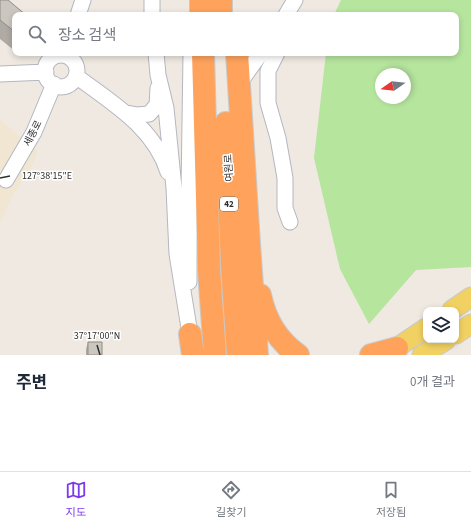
<!DOCTYPE html>
<html lang="ko">
<meta charset="utf-8">
<style>
body{margin:0;font-family:"Source Sans 3","Noto Sans KR",sans-serif;background:#f6f6f7;color:#1f2937}
.controls{position:absolute;right:12px;bottom:12px;display:grid;overflow:hidden;border-radius:8px;box-shadow:0 2px 6px #0003}
.controls button{width:36px;height:36px;display:grid;place-items:center;padding:0;border:0;border-bottom:1px solid #e0e1e3;background:#fff;color:#1f2937;font:20px sans-serif}
.compass{position:absolute;left:375px;top:68px;width:36px;height:36px;border-radius:50%;background:#fff;box-shadow:0 2px 6px #0003;rotate:256deg}
.list{margin:0;padding:0;list-style:none}
h2{display:flex;justify-content:space-between;align-items:center;height:52px;margin:0;padding:0 16px;font-size:17px}
h2 small{font-size:13px;font-weight:400;color:#747a83}
.icon{flex:none;width:22px;height:22px;fill:none;stroke:currentColor;stroke-width:2;stroke-linecap:round;stroke-linejoin:round}
.map{position:relative;flex:none;width:471px;height:355px;overflow:hidden}
.search{position:absolute;background:#fff;box-shadow:0 2px 6px #0003;left:12px;right:12px;top:12px;height:44px;display:flex;align-items:center;gap:10px;box-sizing:border-box;padding:0 14px;border-radius:8px;color:#747a83;font-size:15px}
.sheet{height:116px;background:#fff}
nav{display:flex;justify-content:space-around;align-items:center;box-sizing:border-box;height:56px;border-top:1px solid #e0e1e3;background:#fff;font-size:11px;color:#747a83}
nav a{display:grid;justify-items:center;gap:2px}
nav .on{color:#7c3aed}
.map>svg:first-child{display:block}
.education{fill:#f0e6d1}
.green{fill:#b6e59e;fill-rule:evenodd}
.lines{fill:none;stroke-linecap:round;stroke-linejoin:round}
.minor-casing{stroke:#b4b7c1;stroke-width:17}
.major-casing{stroke:#c9c9c9;stroke-width:21}
.highway-casing{stroke:#c9c9c9;stroke-width:24}
.minor{stroke:#fff;stroke-width:15}
.major{stroke:#f2d163;stroke-width:19}
.highway{stroke:#ffa35c;stroke-width:22}
.wall{fill:#afaba4}
.building{fill:#cbc7bf;stroke:#8e8b86}
.ticks{fill:none;stroke:#2e2e2e;stroke-width:1.5}
.labels{text-anchor:middle;stroke-width:3;stroke-linejoin:round;paint-order:stroke}
.shield{fill:#fff;stroke:#6d6d6d;stroke-width:1}
.shield-label{font-size:9px;font-weight:bold;fill:#2e2e2e}
.street-label{font-size:10px;fill:#2e2e2e;stroke:#fff}
.ticks-label{font-size:10px;text-anchor:middle;fill:#2e2e2e;stroke:#fff;stroke-width:3;stroke-linejoin:round;paint-order:stroke}
</style>
<div class="map">
<svg width="471" height="355" viewBox="0 0 471 355">
<rect width="100%" height="100%" fill="#efe9e1"/>
<!-- education -->
<path class="education" d="M 0,120 L 37,151 L 34,162 L 13,195 L 0,223 Z"/>
<!-- green -->
<path class="green" d="M 341,0 L 471,0 L 471,267 L 416,270 L 369,324 L 340,269 L 314,158 L 326,53 L 456,53 L 456,15 L 334,15 ZM 381,74 L 405,74 L 405,98 L 381,98 Z"/>
<g class="lines">
<!-- minor casing -->
<g class="minor-casing">
<path id="minor" d="M 152,0 L 152,15
M 78,15 L 83,0
M 286,15 L 295,0
M 156,53 L 158,75 L 166,108 L 174,188 L 177,254 L 190,334 L 188,343
M 277,53 L 268,71 L 268,103 L 278,138 L 285,178 L 285,208 L 290,222
M45 71a16 16 0 1 1 32 0a16 16 0 1 1-32 0Z
M 0,74 L 46,72
M 76,76 C 112,103 154,127 168,172
M 238,85 L 261,53
M 125,113 L 137,115 L 149,114 L 157,105 L 158,88
M 6,180 L 34,132 L 54,84
M 189,282 L 189,191 L 191,53"/>
</g>
<!-- major casing -->
<g class="major-casing">
<path id="major" d="M 452,310 L 471,297
M 456,334 L 471,324
M 386,355 L 426,328
M 422,355 L 446,340"/>
</g>
<!-- highway casing -->
<g class="highway-casing">
<path id="highway" d="M 201,0 L 201,15
M 221,0 L 221,15
M 203,53 L 209,270 L 215,355
M 237,53 L 249,244 L 257,355
M 226,123 L 232,266 L 238,355
M 260,295 C 265,319 278,341 298,355
M 190,334 L 193,355
M 371,355 L 397,348"/>
</g>
<!-- minor -->
<use href="#minor" class="minor"/>
<!-- major -->
<use href="#major" class="major"/>
<!-- highway -->
<use href="#highway" class="highway"/>
</g>
<!-- wall -->
<path class="wall" d="M 0,0 L 15,15 L 15,51 L 0,39 Z
M 88,342 L 102,355 L 86,355 L 86,349 Z"/>
<!-- building -->
<path class="building" d="M 0,0 L 8,0 L 26,15 L 15,15 L 15,32 L 0,20 Z
M 88,342 L 102,342 L 102,355 L 88,355 Z"/>
<!-- ticks -->
<path class="ticks" d="M 0,178 L 10,176M 97,345 L 100,355"/>
<g class="labels">
<!-- shield labels -->
<rect class="shield" x="220" y="197" width="18" height="14" rx="3"/>
<g class="shield-label">
<text x="229" y="207">42</text>
</g>
<!-- street labels -->
<g class="street-label">
<text transform="translate(32 133) rotate(-63)" y="4">세종로</text>
<text transform="translate(228 168) rotate(-93)" y="4">여원로</text>
</g>
</g>
<g class="ticks-label">
<text x="47" y="179">127°38'15"E</text>
<text x="97" y="339">37°17'00"N</text>
</g>
</svg>
<div class="controls">
<button><svg class="icon" aria-label="layers" viewBox="0 0 24 24"><path d="M12 4l9 5-9 5-9-5zM3 14l9 5 9-5"/></svg></button>
</div>
<svg class="compass" viewBox="-18 -18 36 36"><path d="M0-13l5 13h-10z" fill="#e53935"/><path d="M0 13l5-13h-10z" fill="#747a83"/></svg>
<div class="search"><svg class="icon" aria-label="search" viewBox="0 0 24 24"><circle cx="10" cy="10" r="6"/><path d="M15 15l6 6"/></svg>장소 검색</div>
</div>
<section class="sheet">
<h2>주변<small>0개 결과</small></h2>
<ul class="list">
</ul>
</section>
<nav>
<a class="on"><svg class="icon" aria-label="map" viewBox="0 0 24 24"><path d="M3 6l6-2 6 2 6-2v14l-6 2-6-2-6 2zM9 4v14M15 6v14"/></svg>지도</a>
<a><svg class="icon" aria-label="directions" viewBox="0 0 24 24"><path d="M12 3l9 9-9 9-9-9zM9 14v-3h6M13 9l2 2-2 2"/></svg>길찾기</a>
<a><svg class="icon" aria-label="saved" viewBox="0 0 24 24"><path d="M7 4h10v16l-5-4-5 4z"/></svg>저장됨</a>
</nav>
